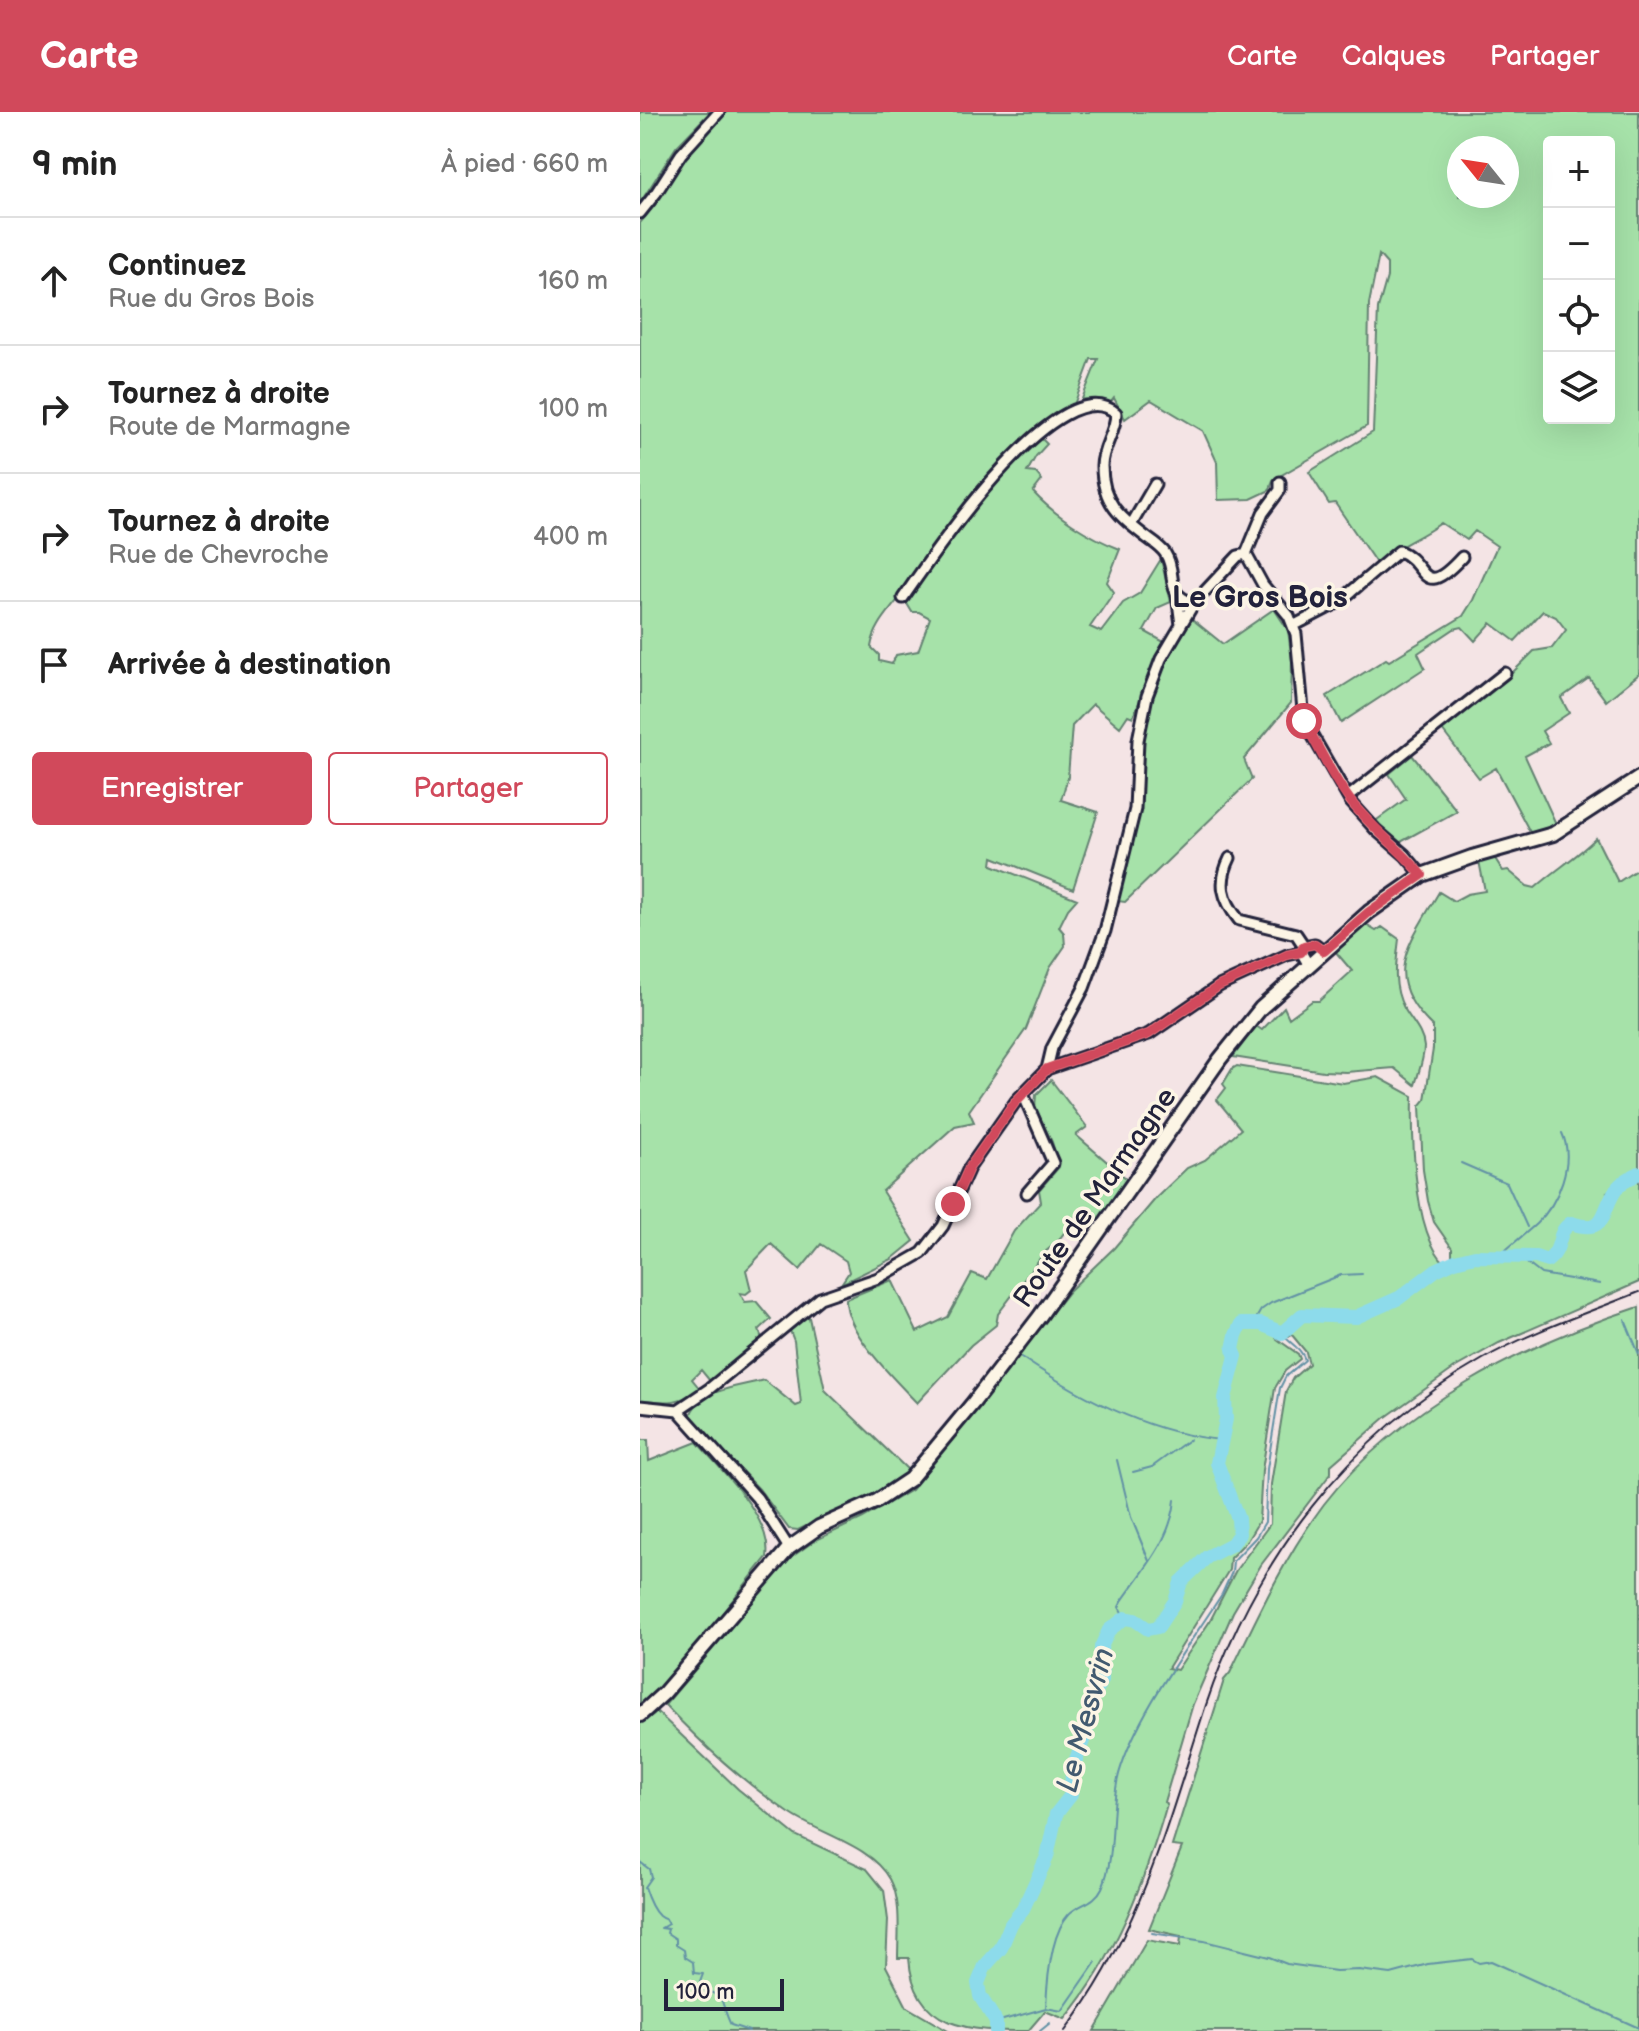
<!DOCTYPE html>
<html lang="fr">
<meta charset="utf-8">
<style>
body{margin:0;font-family:"Balsamiq Sans",sans-serif;background:#f2f2f2;color:#222}
.controls{position:absolute;right:24px;top:24px;display:grid;overflow:hidden;border-radius:8px;box-shadow:0 8px 32px #0002}
.controls button{width:72px;height:72px;display:grid;place-items:center;padding:0;border:0;border-bottom:2px solid #e0e0e0;background:#fff;color:#222;font:40px sans-serif}
.compass{position:absolute;left:807px;top:24px;width:72px;height:72px;border-radius:50%;background:#fff;box-shadow:0 8px 32px #0002;rotate:300deg}
.scale{position:absolute;left:24px;bottom:20px;width:120px;box-sizing:border-box;padding-left:8px;border:4px solid #22223b;border-top:0;font-size:22px;line-height:28px;white-space:nowrap;color:#22223b;-webkit-text-stroke:6px #fcf5e5;paint-order:stroke}
.stop{position:absolute;width:24px;height:24px;margin:-18px;border:6px solid #d1495b;border-radius:50%;background:#fff}
.stop.end{background:#d1495b;border-color:#fff;box-shadow:0 2px 8px #0008}
.list{margin:0;padding:0;list-style:none}
h2{display:flex;justify-content:space-between;align-items:center;height:104px;margin:0;padding:0 32px;font-size:34px}
h2 small{font-size:26px;font-weight:400;color:#767676}
.list li{display:grid;grid-template-columns:52px 1fr auto;gap:24px;align-items:center;box-sizing:border-box;height:128px;padding:0 32px;border-top:2px solid #e0e0e0}
.list b{display:block;font-size:30px;white-space:nowrap}
.list p{margin:0;font-size:26px;white-space:nowrap;color:#767676}
.list em{font-size:26px;font-style:normal;color:#767676}
.actions{display:flex;gap:16px;padding:24px 32px}
.actions a{flex:1;padding:18px 0;border:2px solid #d1495b;border-radius:8px;text-align:center;font-size:28px;color:#d1495b}
.actions .main{background:#d1495b;color:#fff}
.icon{flex:none;width:44px;height:44px;fill:none;stroke:currentColor;stroke-width:2;stroke-linecap:round;stroke-linejoin:round}
.map{position:relative;flex:none;width:999px;height:1919px;overflow:hidden}
header{display:flex;align-items:center;gap:48px;box-sizing:border-box;height:112px;padding:0 40px;background:#d1495b;color:#fff}
header strong{font-size:38px}
nav{display:flex;gap:44px;margin-inline-start:auto;font-size:28px}
main{display:flex}
aside{flex:1;background:#fff}
.map>svg:first-child{display:block}
.green{fill:#a6e2a9;stroke:#648272;stroke-width:2;fill-rule:evenodd}
.lines{fill:none;stroke-linecap:round;stroke-linejoin:round}
.stream{stroke:#6291a5;stroke-width:2}
.river{stroke:#8ddbeb;stroke-width:14}
.minor-casing{stroke:#22223b;stroke-width:15}
.secondary-casing{stroke:#22223b;stroke-width:18}
.minor{stroke:#fcf5e5;stroke-width:9}
.secondary{stroke:#fcf5e5;stroke-width:12}
.rail{stroke:#22223b;stroke-width:2}
.route{stroke:#d1495b;stroke-width:10}
.labels{text-anchor:middle;stroke-width:7;stroke-linejoin:round;paint-order:stroke}
.street-label{font-size:28px;fill:#22223b;stroke:#fcf5e5}
.neighbourhood-label{font-size:30px;font-weight:bold;fill:#22223b;stroke:#fcf5e5}
.water-label{font-size:30px;font-style:italic;fill:#425a70;stroke:#fcf5e5}
</style>
<header>
<strong>Carte</strong>
<nav><a>Carte</a><a>Calques</a><a>Partager</a></nav>
</header>
<main>
<aside>
<h2>9 min<small>À pied · 660 m</small></h2>
<ul class="list">
<li><svg class="icon" aria-label="ahead" viewBox="0 0 24 24"><path d="M12 20V5M6 11l6-6 6 6"/></svg><div><b>Continuez</b><p>Rue du Gros Bois</p></div><em>160 m</em></li>
<li><svg class="icon" aria-label="right" viewBox="0 0 24 24"><path d="M7 20v-9h11M14 6l5 5-5 5"/></svg><div><b>Tournez à droite</b><p>Route de Marmagne</p></div><em>100 m</em></li>
<li><svg class="icon" aria-label="right" viewBox="0 0 24 24"><path d="M7 20v-9h11M14 6l5 5-5 5"/></svg><div><b>Tournez à droite</b><p>Rue de Chevroche</p></div><em>400 m</em></li>
<li><svg class="icon" aria-label="arrive" viewBox="0 0 24 24"><path d="M6 21V4h12l-3 4 3 4H6"/></svg><div><b>Arrivée à destination</b></div></li>
</ul>
<div class="actions"><a class="main">Enregistrer</a><a>Partager</a></div>
</aside>
<div class="map">
<svg width="999" height="1919" viewBox="0 0 999 1919">
<rect width="100%" height="100%" fill="#f4e4e5"/>
<filter id="ink" filterUnits="userSpaceOnUse"><feTurbulence type="fractalNoise" baseFrequency=".0125" numOctaves="2"/><feDisplacementMap in="SourceGraphic" scale="16" xChannelSelector="R" yChannelSelector="G"/><feConvolveMatrix kernelMatrix="1 2 1 2 8 2 1 2 1" color-interpolation-filters="sRGB"/></filter>
<g filter="url(#ink)">
<!-- green -->
<path class="green" d="M 0,0 L 70,0 L 36,35 L 0,91 Z
M 85,0 L 999,0 L 999,562 L 966,589 L 949,566 L 921,586 L 929,601 L 902,619 L 909,631 L 885,644 L 916,712 L 891,722 L 856,656 L 839,666 L 802,618 L 869,564 L 894,539 L 912,536 L 926,518 L 916,505 L 903,499 L 875,529 L 851,511 L 835,529 L 822,515 L 814,517 L 778,541 L 785,556 L 701,611 L 687,584 L 746,547 L 749,549 L 823,504 L 833,488 L 857,434 L 835,419 L 827,428 L 801,411 C 780,426 756,435 736,451 L 695,391 L 689,392 L 669,360 L 733,320 L 738,197 L 747,165 L 747,152 L 739,143 L 729,192 L 727,314 L 633,368 L 630,378 L 611,387 L 578,388 L 577,350 L 563,319 L 511,288 L 485,307 L 474,286 L 470,291 L 442,287 L 458,247 L 451,247 L 435,290 L 437,293 C 415,302 401,316 383,333 C 335,377 299,428 262,482 C 250,499 234,514 231,535 L 239,543 L 239,549 L 252,552 L 256,543 L 278,539 L 290,506 L 279,500 L 272,500 L 266,490 C 304,431 346,371 401,326 L 407,332 L 396,344 L 387,360 L 396,361 L 402,368 L 393,380 C 415,404 449,425 480,437 L 467,470 L 474,480 L 450,515 L 461,520 L 483,491 L 500,481 L 521,447 L 531,490 L 517,496 L 504,519 L 524,530 L 493,605 L 488,603 L 480,615 L 453,592 L 432,614 L 428,665 L 421,688 L 458,700 L 433,777 L 353,745 L 352,753 L 437,787 L 428,797 L 419,815 L 424,821 L 425,834 L 410,856 L 386,917 L 329,999 L 334,1010 L 315,1014 L 242,1079 L 274,1129 L 252,1147 L 201,1172 L 209,1160 L 206,1149 L 181,1132 L 160,1158 L 131,1132 L 106,1158 L 111,1178 L 106,1182 L 100,1181 L 105,1190 L 116,1189 L 131,1207 L 119,1218 L 122,1227 L 70,1269 L 61,1258 L 52,1267 L 60,1277 C 38,1293 26,1290 0,1288 L 0,111 L 15,93 L 40,51 ZM 909,30 L 969,30 L 969,306 L 909,306 ZM 819,36 L 867,36 L 867,84 L 819,84 Z
M 634,497 L 648,518 L 652,549 L 651,591 L 604,647 L 612,667 L 485,790 L 477,789 L 498,697 L 506,612 L 512,586 L 524,553 L 552,507 L 583,532 Z
M 772,643 L 817,699 L 759,731 L 734,710 L 766,687 L 749,662 Z
M 956,726 L 978,770 L 999,756 L 999,1058 L 980,1068 L 967,1080 L 976,1087 L 984,1076 L 999,1066 L 999,1170 L 859,1231 L 816,1255 L 746,1305 L 691,1353 L 691,1361 L 621,1453 L 593,1500 L 553,1592 L 524,1690 L 527,1692 C 505,1768 476,1846 425,1907 L 405,1899 L 388,1919 C 330,1919 274,1918 269,1846 L 258,1846 C 258,1821 262,1789 250,1767 C 232,1734 180,1722 149,1701 C 101,1668 65,1635 25,1593 L 149,1447 L 174,1429 L 223,1406 L 271,1378 L 429,1179 L 474,1136 L 517,1085 L 547,1056 L 565,1048 L 601,1017 L 577,988 L 586,976 L 583,972 L 592,957 L 597,954 L 703,971 L 738,965 L 773,984 C 772,1026 773,1135 812,1156 L 812,1136 L 794,1110 L 788,1089 L 783,1058 L 780,994 L 785,988 L 793,937 L 793,915 C 739,865 769,832 799,780 L 814,789 L 827,782 L 845,779 L 839,749 L 854,745 L 863,759 L 868,758 L 887,774 L 895,776 C 915,758 937,745 956,726 ZM 652,1223 L 666,1240 L 669,1252 L 653,1266 L 646,1279 L 631,1372 L 630,1412 L 596,1458 L 570,1509 L 537,1558 L 528,1556 L 589,1458 L 590,1446 L 607,1429 L 619,1409 L 622,1358 L 635,1276 L 645,1259 L 660,1247 L 658,1242 L 637,1227 Z
M 726,813 L 736,819 L 742,815 L 759,827 C 756,851 752,874 764,896 C 771,909 783,920 784,935 C 784,947 778,962 775,973 L 754,956 L 706,960 L 683,959 L 593,945 L 616,914 L 622,918 L 644,895 L 649,906 L 672,889 L 679,889 L 712,859 L 695,839 Z
M 411,968 L 447,1015 L 436,1023 L 488,1068 L 456,1112 L 437,1104 L 417,1130 L 404,1141 L 358,1202 L 356,1213 L 331,1233 L 277,1291 C 255,1268 205,1220 206,1187 L 252,1168 L 277,1220 L 308,1205 L 332,1161 L 347,1167 L 374,1119 L 401,1090 L 399,1078 L 419,1055 L 412,1030 L 395,995 L 396,983 Z
M 999,1195 L 999,1919 L 454,1919 L 507,1828 L 540,1834 L 541,1824 L 509,1817 L 542,1735 L 532,1734 L 584,1568 L 590,1561 C 618,1503 645,1444 684,1392 C 759,1295 885,1232 999,1195 Z
M 168,1201 L 185,1278 L 269,1359 L 242,1378 L 158,1418 L 149,1417 L 119,1377 L 50,1305 C 57,1277 100,1275 124,1268 L 156,1294 L 161,1292 L 154,1229 L 149,1216 Z
M 0,1328 L 8,1328 L 9,1349 L 57,1330 C 81,1358 133,1406 127,1445 L 28,1569 L 0,1596 Z
M 17,1600 L 98,1677 L 155,1723 L 227,1757 L 244,1778 L 248,1808 L 246,1854 L 267,1895 L 308,1919 L 0,1919 L 0,1612 Z"/>
<g class="lines">
<!-- stream -->
<path class="stream" d="M 821,1051 L 867,1071 L 887,1115
M 859,1144 C 871,1133 884,1123 896,1112 C 919,1091 935,1049 922,1021
M 879,1145 L 901,1162 L 960,1172
M 985,1208 L 999,1242
M 614,1210 L 621,1198 L 631,1191 L 701,1163 L 722,1162
M 381,1245 C 441,1286 509,1321 581,1328
M 477,1348 L 491,1405 L 509,1449
M 493,1360 L 512,1355 L 550,1327
M 485,1506 L 479,1495 L 482,1489 C 504,1457 531,1428 535,1388
M 0,1750 L 9,1757 L 11,1765 L 4,1775 C 7,1784 11,1797 19,1804 C 29,1811 21,1801 28,1812 L 21,1816 L 28,1817 L 27,1821 L 36,1827 L 36,1833 L 44,1838 L 45,1845 L 53,1850 L 54,1861 L 63,1862 L 60,1870 L 65,1874 L 62,1877 L 80,1884 C 84,1894 86,1903 91,1913 L 109,1919
M 512,1821 L 564,1829 L 629,1845 L 647,1852 L 696,1859 L 719,1858 L 751,1862 L 788,1852 L 832,1847 L 839,1851 L 851,1849 L 999,1916
M 406,1896 C 407,1870 410,1822 429,1802 C 439,1792 455,1791 462,1776 C 477,1742 469,1698 479,1662 C 496,1603 548,1535 582,1482 L 592,1460 L 593,1449 L 616,1425 L 625,1410 L 627,1357 L 640,1276 L 646,1264 L 665,1248 C 661,1235 649,1232 642,1221
M 356,1910 L 406,1896 L 422,1899 L 456,1850
M 400,1919 L 410,1911"/>
<!-- river -->
<path class="river" d="M 356,1919 L 356,1910 L 340,1884 L 338,1871 L 345,1854 L 361,1836 L 371,1812 L 383,1797 L 407,1745 L 416,1702 L 431,1683 L 432,1658 L 450,1610 L 452,1588 L 462,1568 L 461,1535 L 469,1518 L 485,1506 L 495,1508 L 508,1517 L 518,1515 L 535,1489 L 541,1470 L 567,1445 L 592,1432 L 599,1422 L 598,1407 L 577,1351 L 586,1307 L 585,1286 L 596,1244 L 593,1237 L 596,1223 L 601,1212 L 621,1212 L 642,1221 L 662,1203 L 716,1205 L 759,1186 L 796,1158 L 815,1149 L 835,1144 L 896,1145 L 907,1149 C 925,1136 914,1122 931,1111 C 970,1124 960,1096 978,1075 C 983,1069 992,1065 999,1061"/>
<!-- minor casing -->
<g class="minor-casing">
<path id="minor" d="M 0,101 L 16,81 L 41,42 L 79,0
M 491,413 L 515,372
M 606,442 L 623,401 L 640,378 L 640,370
M 537,482 L 541,513
M 263,486 C 290,447 419,253 476,301 C 476,320 462,335 462,354 C 462,391 480,405 506,425 C 513,430 521,435 525,441 C 539,463 522,482 554,491
M 653,514 L 699,490 L 759,439 C 788,450 780,491 822,445
M 708,685 L 865,561
M 590,746 C 578,770 582,787 599,808 L 656,822 L 664,834
M 668,852 L 661,840 L 664,834 L 675,832 L 684,839
M 407,957 L 412,936 L 444,876 L 465,819 L 495,697 L 498,628 L 507,584 L 521,547 L 554,491 L 598,444 L 606,442 L 623,473 L 649,504 L 656,522 L 664,609 L 710,689 L 736,718 L 765,743 L 782,763
M 383,982 L 413,1051 L 387,1081
M 0,1294 L 38,1298 L 117,1386 L 149,1436
M 38,1298 L 69,1277 L 180,1186 L 238,1166 L 282,1141 L 303,1114 L 329,1056 L 376,989 L 407,957 L 509,922 L 579,874 L 647,843 L 661,840"/>
</g>
<!-- secondary casing -->
<g class="secondary-casing">
<path id="secondary" d="M 0,1603 L 24,1581 L 149,1436 L 179,1415 L 237,1389 L 270,1367 L 333,1291 L 400,1204 L 580,947 L 621,896 L 729,800 L 782,763 L 832,745 L 913,722 L 999,666"/>
</g>
<!-- minor -->
<use href="#minor" class="minor"/>
<!-- secondary -->
<use href="#secondary" class="secondary"/>
<!-- rail -->
<path class="rail" d="M 425,1919 C 501,1820 528,1709 566,1593 C 615,1447 708,1324 843,1247 C 892,1219 947,1201 999,1180"/>
</g>
</g>
<g class="lines" filter="url(#ink)">
<!-- route -->
<path class="route" d="M 313,1092 L 329,1056 L 376,989 L 407,957 L 509,922 L 579,874 L 647,843 L 661,840 L 664,834 L 675,832 L 684,839 L 729,800 L 782,763 C 760,737 733,717 712,691 C 693,667 679,636 664,609"/>
</g>
<g class="labels">
<!-- street labels -->
<g class="street-label">
<text transform="translate(454 1085) rotate(-55)" y="10">Route de Marmagne</text>
</g>
<!-- neighbourhood labels -->
<g class="neighbourhood-label">
<text x="620" y="495">Le Gros Bois</text>
</g>
<!-- water labels -->
<g class="water-label">
<text transform="translate(445 1608) rotate(-75)" y="10">Le Mesvrin</text>
</g>
</g>
</svg>
<div class="controls">
<button>+</button>
<button>−</button>
<button><svg class="icon" aria-label="locate" viewBox="0 0 24 24"><circle cx="12" cy="12" r="6"/><path d="M12 2v4M12 18v4M2 12h4M18 12h4"/></svg></button>
<button><svg class="icon" aria-label="layers" viewBox="0 0 24 24"><path d="M12 4l9 5-9 5-9-5zM3 14l9 5 9-5"/></svg></button>
</div>
<svg class="compass" viewBox="-18 -18 36 36"><path d="M0-13l5 13h-10z" fill="#e53935"/><path d="M0 13l5-13h-10z" fill="#767676"/></svg>
<div class="scale">100 m</div>
<div class="stop" style="left:664px;top:609px"></div>
<div class="stop end" style="left:313px;top:1092px"></div>
</div>
</main>
